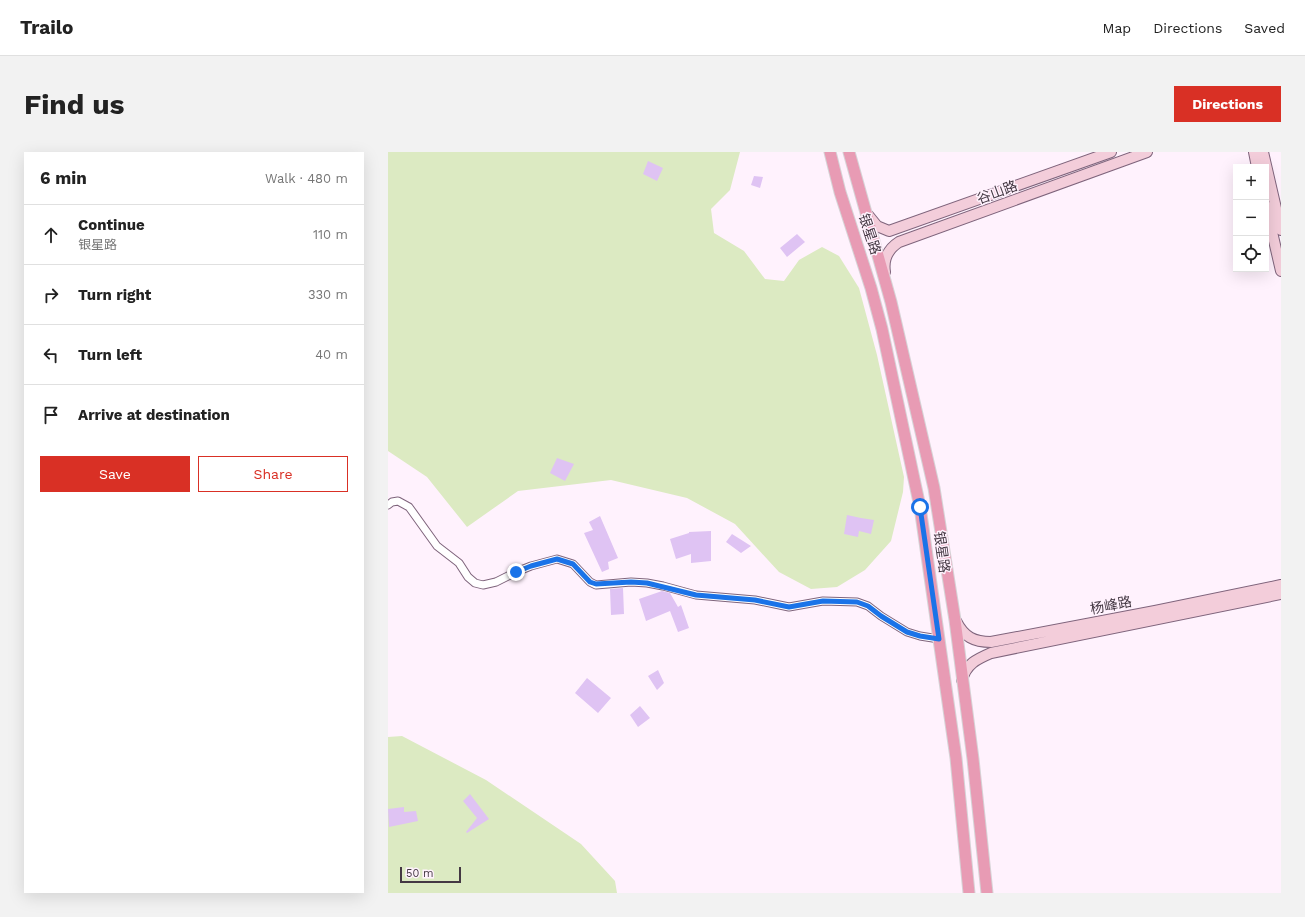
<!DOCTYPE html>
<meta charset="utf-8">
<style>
body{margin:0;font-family:"Work Sans","Noto Sans SC",sans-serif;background:#f2f2f2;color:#222}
.controls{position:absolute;right:12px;top:12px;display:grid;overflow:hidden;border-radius:0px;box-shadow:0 4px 16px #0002}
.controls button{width:36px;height:36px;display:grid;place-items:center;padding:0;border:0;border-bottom:1px solid #e0e0e0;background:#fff;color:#222;font:20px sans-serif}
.scale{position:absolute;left:12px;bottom:10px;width:61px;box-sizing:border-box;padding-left:4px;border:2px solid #443843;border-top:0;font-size:11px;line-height:14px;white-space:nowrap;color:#443843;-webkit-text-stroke:3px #fff2fd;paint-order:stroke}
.stop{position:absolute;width:12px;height:12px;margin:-9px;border:3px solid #1a73e8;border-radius:50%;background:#fff}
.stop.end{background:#1a73e8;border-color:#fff;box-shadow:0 1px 4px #0008}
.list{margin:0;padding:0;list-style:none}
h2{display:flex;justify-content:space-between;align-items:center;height:52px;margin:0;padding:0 16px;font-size:17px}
h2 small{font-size:13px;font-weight:400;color:#767676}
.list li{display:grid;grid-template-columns:26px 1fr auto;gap:12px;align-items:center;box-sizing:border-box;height:60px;padding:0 16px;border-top:1px solid #e0e0e0}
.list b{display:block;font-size:15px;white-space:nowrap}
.list p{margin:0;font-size:13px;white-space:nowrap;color:#767676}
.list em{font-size:13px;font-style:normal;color:#767676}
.actions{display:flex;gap:8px;padding:12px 16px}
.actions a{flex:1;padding:9px 0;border:1px solid #d93025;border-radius:0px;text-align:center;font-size:14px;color:#d93025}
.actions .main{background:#d93025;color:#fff}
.icon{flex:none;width:22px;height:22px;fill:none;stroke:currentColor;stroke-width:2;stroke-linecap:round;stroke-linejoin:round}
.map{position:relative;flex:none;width:893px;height:741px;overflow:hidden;border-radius:0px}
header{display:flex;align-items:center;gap:24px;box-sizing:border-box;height:56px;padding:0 20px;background:#fff;border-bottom:1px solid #e0e0e0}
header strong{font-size:19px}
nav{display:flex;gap:22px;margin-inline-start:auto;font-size:14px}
.intro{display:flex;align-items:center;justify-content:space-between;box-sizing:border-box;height:96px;padding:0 24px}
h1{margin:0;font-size:28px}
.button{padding:10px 18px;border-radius:0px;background:#d93025;color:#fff;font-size:14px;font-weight:700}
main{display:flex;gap:24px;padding:0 24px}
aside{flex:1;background:#fff;border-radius:0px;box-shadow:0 4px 16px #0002}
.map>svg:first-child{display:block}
.green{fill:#dceac2}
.building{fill:#dfc3f3}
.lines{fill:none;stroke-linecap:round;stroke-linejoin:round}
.minor-casing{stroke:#7f647c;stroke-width:9}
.secondary-casing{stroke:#7f647c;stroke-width:12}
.primary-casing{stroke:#d6d3d6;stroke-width:13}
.minor{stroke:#fff;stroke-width:7}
.secondary{stroke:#f3cdda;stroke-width:10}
.primary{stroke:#e89bb4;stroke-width:11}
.route{stroke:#1a73e8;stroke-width:5}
.labels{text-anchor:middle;stroke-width:3;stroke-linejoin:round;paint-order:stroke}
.street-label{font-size:14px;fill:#443843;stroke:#fff2fd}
</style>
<header>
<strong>Trailo</strong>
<nav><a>Map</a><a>Directions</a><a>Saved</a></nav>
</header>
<div class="intro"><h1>Find us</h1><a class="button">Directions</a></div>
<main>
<aside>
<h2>6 min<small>Walk · 480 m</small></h2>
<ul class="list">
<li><svg class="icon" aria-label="ahead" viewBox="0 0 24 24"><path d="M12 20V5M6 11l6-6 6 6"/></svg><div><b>Continue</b><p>银星路</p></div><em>110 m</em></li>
<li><svg class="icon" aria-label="right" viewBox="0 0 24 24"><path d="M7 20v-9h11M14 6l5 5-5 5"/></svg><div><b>Turn right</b></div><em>330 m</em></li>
<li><svg class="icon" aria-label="left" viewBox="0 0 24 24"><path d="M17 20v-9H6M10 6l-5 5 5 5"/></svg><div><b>Turn left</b></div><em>40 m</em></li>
<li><svg class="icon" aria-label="arrive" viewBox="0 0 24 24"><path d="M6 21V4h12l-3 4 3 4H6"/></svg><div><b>Arrive at destination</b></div></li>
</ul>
<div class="actions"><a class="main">Save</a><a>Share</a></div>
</aside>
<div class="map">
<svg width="893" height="741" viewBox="0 0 893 741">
<rect width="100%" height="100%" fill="#fff2fd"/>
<!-- green -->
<path class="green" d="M 0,0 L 352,0 L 342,38 L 323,57 L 326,81 L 356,99 L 377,127 L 396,129 L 411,108 L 434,95 L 451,104 L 471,136 L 489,203 L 516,325 L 515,340 L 503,389 L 477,418 L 449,435 L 423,437 L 391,420 L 347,372 L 299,346 L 223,328 L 130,339 L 79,375 L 39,325 L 0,299 Z
M 14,584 L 98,628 L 193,692 L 227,729 L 229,741 L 0,741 L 0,585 Z"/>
<!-- building -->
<path class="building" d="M 260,9 L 275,16 L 269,29 L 255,22 Z
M 366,24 L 375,25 L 372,36 L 363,33 Z
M 409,82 L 417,90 L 399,105 L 392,96 Z
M 169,306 L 186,312 L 177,329 L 162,321 Z
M 459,363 L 473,366 L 486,368 L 483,382 L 471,379 L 470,385 L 456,382 Z
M 212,364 L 230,406 L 220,410 L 221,417 L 214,420 L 196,381 L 205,378 L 201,370 Z
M 323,379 L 323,409 L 303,411 L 303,402 L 288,407 L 282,387 L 301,381 L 301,380 Z
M 344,382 L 363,394 L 353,401 L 338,390 Z
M 235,436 L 236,462 L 223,463 L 222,437 Z
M 274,439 L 282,441 L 290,455 L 293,453 L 301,476 L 290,480 L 282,459 L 258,469 L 251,447 Z
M 270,518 L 276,531 L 269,538 L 260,524 Z
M 199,526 L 223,546 L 210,561 L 187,541 Z
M 252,554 L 262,566 L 250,575 L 242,563 Z
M 82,642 L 101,667 L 79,681 L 78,680 L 89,666 L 75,649 Z
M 16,655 L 16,660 L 28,659 L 30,669 L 1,675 L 0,657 Z"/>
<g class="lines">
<!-- minor casing -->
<g class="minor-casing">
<path id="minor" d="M 0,353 L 4,350 L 10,349 L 21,355 L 49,394 L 71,411 L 80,425 L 87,431 L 95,433 L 108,430 L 128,420 L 143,414 L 169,407 L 185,412 L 202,430 L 208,433 L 243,430 L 259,431 L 275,434 L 308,443 L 367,448 L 401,455 L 435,449 L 469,450 L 480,454 L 493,464 L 519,480 L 532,484 L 551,487"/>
</g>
<!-- secondary casing -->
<g class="secondary-casing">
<path id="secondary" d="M 866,0 L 869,15
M 875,0 L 893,78
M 878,54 L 893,119
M 480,63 L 489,74 L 501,79 L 723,0
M 497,120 C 495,108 500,97 511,90 L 759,0
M 568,469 C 576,485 586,490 603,490 L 767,459 L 893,433
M 574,528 C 578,512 589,507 603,501 L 893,442"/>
</g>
<!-- primary casing -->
<g class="primary-casing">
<path id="primary" d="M 442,0 L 452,40 L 483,136 L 494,177 L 532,355 L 568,606 L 581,741
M 461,0 L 503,150 L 546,336 L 567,468 L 585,607 L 599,741"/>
</g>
<!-- minor -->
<use href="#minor" class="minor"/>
<!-- secondary -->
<use href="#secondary" class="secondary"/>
<!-- primary -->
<use href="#primary" class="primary"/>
</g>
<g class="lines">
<!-- route -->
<path class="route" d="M 128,420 L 143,414 L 169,407 L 185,412 L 202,430 L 208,432 L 243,430 L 259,431 L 308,443 L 367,448 L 401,455 L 435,449 L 469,450 L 480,454 L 493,464 L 519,480 L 532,484 L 551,487 L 532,355"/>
</g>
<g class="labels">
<!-- street labels -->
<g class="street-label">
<text transform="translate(609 40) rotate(-20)" y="5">谷山路</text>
<text transform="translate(482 82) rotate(72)" y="5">银星路</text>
<text transform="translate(554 400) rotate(82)" y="5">银星路</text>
<text transform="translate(723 453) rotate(-11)" y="5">杨峰路</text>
</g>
</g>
</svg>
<div class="controls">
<button>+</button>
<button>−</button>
<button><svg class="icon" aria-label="locate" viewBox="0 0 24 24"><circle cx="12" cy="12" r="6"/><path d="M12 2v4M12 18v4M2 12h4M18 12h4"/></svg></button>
</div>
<div class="scale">50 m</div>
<div class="stop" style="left:532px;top:355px"></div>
<div class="stop end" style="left:128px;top:420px"></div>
</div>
</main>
